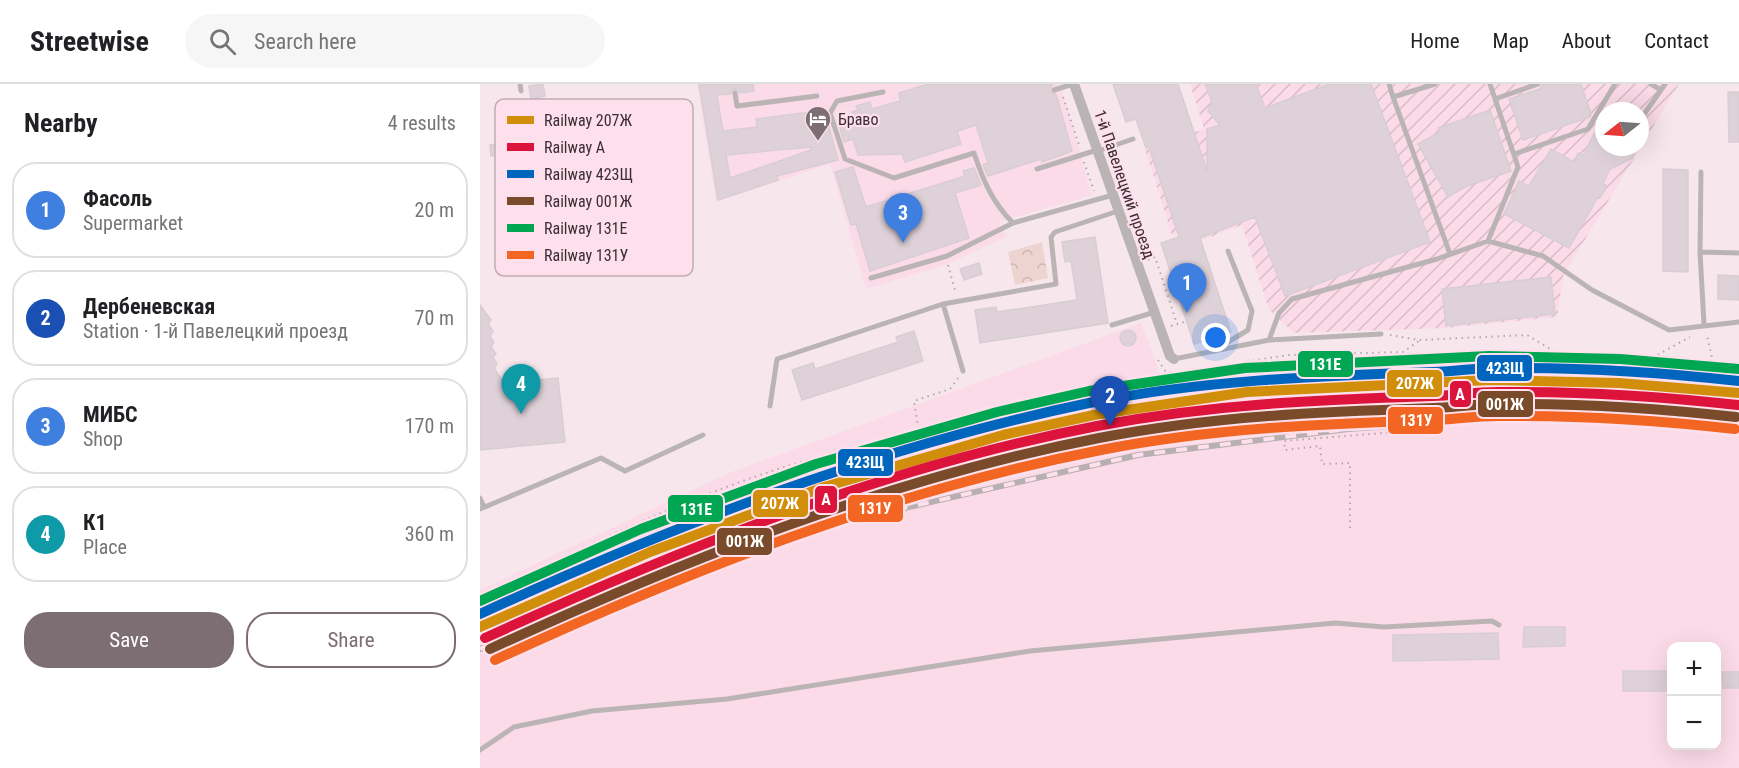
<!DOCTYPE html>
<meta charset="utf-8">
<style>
body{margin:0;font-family:"Roboto Condensed",sans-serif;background:#f6f6f6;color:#202124}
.controls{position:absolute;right:18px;bottom:18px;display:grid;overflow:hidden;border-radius:12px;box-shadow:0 6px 24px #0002}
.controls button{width:54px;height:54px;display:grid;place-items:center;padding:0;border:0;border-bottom:2px solid #e0e0e0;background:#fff;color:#202124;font:30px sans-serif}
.compass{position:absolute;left:1115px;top:18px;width:54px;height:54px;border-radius:50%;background:#fff;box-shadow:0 6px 24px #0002;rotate:253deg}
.you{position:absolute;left:736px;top:254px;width:21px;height:21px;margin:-15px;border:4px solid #fff;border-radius:50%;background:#1a73e8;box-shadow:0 0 0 9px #1a73e833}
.badge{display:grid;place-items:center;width:39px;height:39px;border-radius:50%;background:#7d6e74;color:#fff;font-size:20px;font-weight:700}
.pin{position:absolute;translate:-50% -50px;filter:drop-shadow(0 2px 3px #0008)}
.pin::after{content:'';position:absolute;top:32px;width:21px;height:18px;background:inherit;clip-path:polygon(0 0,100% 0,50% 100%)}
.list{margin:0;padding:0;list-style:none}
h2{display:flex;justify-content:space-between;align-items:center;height:78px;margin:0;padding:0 24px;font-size:26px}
h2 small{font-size:20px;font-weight:400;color:#757577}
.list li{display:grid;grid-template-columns:39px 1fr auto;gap:18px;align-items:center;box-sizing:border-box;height:96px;margin:0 12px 12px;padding:0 12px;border:2px solid #e0e0e0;border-radius:24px}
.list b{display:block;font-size:22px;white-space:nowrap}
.list p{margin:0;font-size:20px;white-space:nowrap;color:#757577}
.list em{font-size:20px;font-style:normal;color:#757577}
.actions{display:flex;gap:12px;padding:18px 24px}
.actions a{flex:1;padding:14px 0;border:2px solid #7d6e74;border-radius:24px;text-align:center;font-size:21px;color:#7d6e74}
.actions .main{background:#7d6e74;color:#fff}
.icon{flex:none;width:33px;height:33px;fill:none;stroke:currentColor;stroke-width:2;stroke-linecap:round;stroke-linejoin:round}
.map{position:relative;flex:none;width:1259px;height:684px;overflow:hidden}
header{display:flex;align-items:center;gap:36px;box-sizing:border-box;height:84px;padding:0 30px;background:#fff;border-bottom:2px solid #e0e0e0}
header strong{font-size:28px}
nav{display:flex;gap:33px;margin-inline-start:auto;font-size:21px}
.search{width:420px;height:54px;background:#f6f6f6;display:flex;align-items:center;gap:15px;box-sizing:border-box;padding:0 21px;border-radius:33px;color:#757577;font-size:22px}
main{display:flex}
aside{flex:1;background:#fff}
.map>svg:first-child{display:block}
.built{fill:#fbdbe8;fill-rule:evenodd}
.industrial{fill:url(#industrial-furrows);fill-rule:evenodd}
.park{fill:url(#park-crowns)}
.building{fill:#ded1d8;stroke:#d9cdd4;stroke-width:1.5;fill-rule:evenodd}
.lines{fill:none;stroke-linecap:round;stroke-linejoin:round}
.path{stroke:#b0a8ab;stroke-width:2;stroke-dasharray:1.5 4.5;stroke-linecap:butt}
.lane{stroke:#bbb4b5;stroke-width:5}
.street{stroke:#bbb4b5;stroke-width:10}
.rail-casing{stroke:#b7afb1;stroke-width:6}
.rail{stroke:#fee0ec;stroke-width:4;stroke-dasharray:11;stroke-linecap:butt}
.rail-1-casing{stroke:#fee0ec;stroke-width:15}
.rail-2-casing{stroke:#fee0ec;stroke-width:15}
.rail-3-casing{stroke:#fee0ec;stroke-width:15}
.rail-4-casing{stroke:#fee0ec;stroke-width:15}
.rail-5-casing{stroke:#fee0ec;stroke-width:15}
.rail-6-casing{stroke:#fee0ec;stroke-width:15}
.rail-1{stroke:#d18e0a;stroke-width:10}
.rail-2{stroke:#dc143c;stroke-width:10}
.rail-3{stroke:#0065bd;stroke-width:10}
.rail-4{stroke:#7a4b2a;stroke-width:10}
.rail-5{stroke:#00a651;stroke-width:10}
.rail-6{stroke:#f26522;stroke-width:10}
.labels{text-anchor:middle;stroke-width:4.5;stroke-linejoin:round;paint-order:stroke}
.poi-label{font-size:16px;fill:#3b2d33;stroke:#fee0ec;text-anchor:start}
.street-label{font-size:16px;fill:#3b2d33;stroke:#fee0ec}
.key{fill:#fee0ec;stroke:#c4aab4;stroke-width:1.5}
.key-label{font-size:16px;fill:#3b2d33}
.line-badge{stroke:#fee0ec;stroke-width:2}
.badge-label{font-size:16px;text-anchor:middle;font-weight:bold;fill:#fff}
</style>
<header>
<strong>Streetwise</strong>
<div class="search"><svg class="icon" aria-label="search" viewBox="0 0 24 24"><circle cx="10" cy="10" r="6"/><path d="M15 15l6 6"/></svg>Search here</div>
<nav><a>Home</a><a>Map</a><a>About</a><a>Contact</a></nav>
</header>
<main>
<aside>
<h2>Nearby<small>4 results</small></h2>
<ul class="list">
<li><span class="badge" style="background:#3f7fe0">1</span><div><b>Фасоль</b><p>Supermarket</p></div><em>20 m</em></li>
<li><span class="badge" style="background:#1a4fb4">2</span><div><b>Дербеневская</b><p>Station · 1-й Павелецкий проезд</p></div><em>70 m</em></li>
<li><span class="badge" style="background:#3f7fe0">3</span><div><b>МИБС</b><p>Shop</p></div><em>170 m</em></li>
<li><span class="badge" style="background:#0f9aa8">4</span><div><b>К1</b><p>Place</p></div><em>360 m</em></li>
</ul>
<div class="actions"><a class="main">Save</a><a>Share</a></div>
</aside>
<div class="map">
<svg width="1259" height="684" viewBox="0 0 1259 684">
<defs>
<pattern id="industrial-furrows" width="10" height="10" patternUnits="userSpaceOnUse" patternTransform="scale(1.5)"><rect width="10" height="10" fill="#fbdbe8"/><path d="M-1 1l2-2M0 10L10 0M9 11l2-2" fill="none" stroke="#d8bcc7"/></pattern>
<pattern id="park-crowns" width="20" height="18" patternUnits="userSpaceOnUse" patternTransform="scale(1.5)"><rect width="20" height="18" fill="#edd4d0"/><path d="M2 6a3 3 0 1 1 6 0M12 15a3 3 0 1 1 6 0" fill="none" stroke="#ccb6b3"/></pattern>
</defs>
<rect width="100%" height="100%" fill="#f7e7ed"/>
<!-- built -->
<path class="built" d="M 217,0 L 580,0 L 612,111 L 518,138 L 528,152 L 468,180 L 386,205 L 350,80 L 236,118 Z
M 661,239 L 682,294 L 846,284 L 1000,279 L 1160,282 L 1259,290 L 1259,684 L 0,684 L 0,506 L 251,388 ZM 1192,562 L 1236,562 L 1236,662 L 1192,662 Z"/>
<!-- industrial -->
<path class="industrial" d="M 710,0 L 1199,0 L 1083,192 L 1077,233 L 966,244 L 814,249 L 789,226 L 762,141 L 723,156 L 718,143 L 692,151 L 665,65 L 724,45 ZM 1124,27 L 1160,27 L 1160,63 L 1124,63 Z"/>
<!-- park -->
<path class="park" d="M 562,158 L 568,194 L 535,201 L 528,168 Z"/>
<!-- building -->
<path class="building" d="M 63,0 L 65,12 L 51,15 L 49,2 Z
M 219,0 L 273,0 L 274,7 L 260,9 L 255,4 L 250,10 L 237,11 L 243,47 L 277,43 L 276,35 L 338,27 L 340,43 L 348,40 L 358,76 L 297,92 L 298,96 L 238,116 ZM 331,63 L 331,66 L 250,94 L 246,71 Z
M 448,0 L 573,0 L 569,7 L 576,10 L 592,67 L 562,78 L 561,75 L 508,92 L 503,81 L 508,79 L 496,41 L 477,47 L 481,60 L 425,78 L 422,70 L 378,71 L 373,55 L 364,58 L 358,37 L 373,31 L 372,28 L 378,26 L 376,22 L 390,18 L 392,25 L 420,17 L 419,9 Z
M 633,0 L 698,0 L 727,87 L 727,45 L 740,41 L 728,27 L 732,18 L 725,0 L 776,0 L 785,24 L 849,0 L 891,0 L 950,158 L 805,212 L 775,133 L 720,154 L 751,248 L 714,260 L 681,159 L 699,153 L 669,63 L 666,64 L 656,35 L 646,38 Z
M 1063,0 L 1101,0 L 1111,30 L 1110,33 L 1043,56 L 1029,15 L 1060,5 Z
M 1248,8 L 1259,8 L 1259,58 L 1249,58 Z
M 1010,26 L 1031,87 L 985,103 L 968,113 L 938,60 L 960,48 L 958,44 Z
M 1124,29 L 1124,63 L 1157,63 L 1153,74 L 1130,85 L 1123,100 L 1127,102 L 1120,114 L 1118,113 L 1089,164 L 1024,130 L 1039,97 L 1049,102 L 1071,65 L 1094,78 L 1098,69 L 1103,72 Z
M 50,56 L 52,72 L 39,74 L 38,68 L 11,72 L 10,61 Z
M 373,83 L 386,123 L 485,92 L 483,87 L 494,84 L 501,101 L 475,109 L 489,154 L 390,187 L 376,140 L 371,141 L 355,88 Z
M 1183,85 L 1208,86 L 1208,188 L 1183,187 Z
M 615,153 L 628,239 L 500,259 L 495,226 L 516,223 L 517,228 L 597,216 L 591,177 L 585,178 L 582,158 Z
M 499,179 L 502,190 L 484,196 L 480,185 Z
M 1238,191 L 1259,192 L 1259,216 L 1238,215 Z
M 1071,193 L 1075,230 L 966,242 L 962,205 Z
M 0,221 L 11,236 L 8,240 L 13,247 L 10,252 L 14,258 L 11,263 L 16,270 L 13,273 L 17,280 L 14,284 L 24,299 L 78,294 L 85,358 L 0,366 Z
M640 254a8 8 0 1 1 16 0a8 8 0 1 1-16 0Z
M 434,247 L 443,277 L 322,316 L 312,286 L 333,279 L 335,285 L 418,258 L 416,253 Z
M 1044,543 L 1085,543 L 1085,562 L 1043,563 Z
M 1018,549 L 1019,575 L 913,577 L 913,551 Z
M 1143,587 L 1191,587 L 1191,607 L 1143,607 Z
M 1242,588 L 1259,588 L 1259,604 L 1243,604 Z"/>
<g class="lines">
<!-- path -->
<path class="path" d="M 583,13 L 599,61
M 604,78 L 614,107
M 668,176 L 675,173 L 697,240
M 468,181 L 476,210
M 691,242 L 707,237
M 910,251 L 940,256 L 1047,251 L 1087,275 L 1170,275 L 1210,253
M 678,276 L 686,288 L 703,288 L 808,271 L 923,268 L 939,257
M 925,279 L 1165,279 L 1211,286 L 1232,274 L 1227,251
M 900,314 L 926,313 L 923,268
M 439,348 L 497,334 L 682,298
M 381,362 L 388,383 L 357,392 L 364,410 L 394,401
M 870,444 L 870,379 L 842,380 L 840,362 L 805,366 L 804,357 L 927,347 L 926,313
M 0,513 C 121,455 242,395 373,364 C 395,358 417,351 439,348 L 434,317 L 470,305 L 478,294"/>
<!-- lane -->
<path class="lane" d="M 40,0 L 41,7
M 909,0 L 913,13
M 955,0 L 913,13 L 970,170
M 1171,0 L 1181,6 L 1185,0
M 574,6 L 593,0
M 403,8 L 357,17 L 350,29 L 365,75 L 414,94 L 494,69 C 503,96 512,118 533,139 L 633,111
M 255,9 L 257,22 L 337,12
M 1015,15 L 1058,0
M 1160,36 L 1181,6
M 618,67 L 653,55
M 1034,70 L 1108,45 L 1135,0
M 557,85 L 617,66
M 1221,88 L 1220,168 L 1224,240
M 1008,157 L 1038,83 L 1010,0
M 1220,168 L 1259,169
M 391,194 L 467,172 L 533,139
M 632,241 L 675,228
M 789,256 L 799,229 L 812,215 L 957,175 L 1008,157 L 1063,172 L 1112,206 L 1189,246 L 1259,238
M 738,264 L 768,246 L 772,227 L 748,167
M 694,275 L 789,256 L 901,250
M 483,287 L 463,220 L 576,200 L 571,153 L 575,148 L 638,127
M 290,322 L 297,275 L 463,220
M 0,414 L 4,423
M 0,425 L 121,374 L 145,387 L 223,351
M 0,666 L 34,643 L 112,627 L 247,615 L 550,567 L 855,539 L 904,543 L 1012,537 L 1019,541"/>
<!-- street -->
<path class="street" d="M 594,0 L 690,272 L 694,275"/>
<!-- rail casing -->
<g class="rail-casing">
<path id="rail" d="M 0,565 L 85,527 L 236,475 L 363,438 L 658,371 L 868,345 L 1018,335 L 1197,333 L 1259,339"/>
</g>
<!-- rail -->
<use href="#rail" class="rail"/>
<!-- rail-1 casing -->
<g class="rail-1-casing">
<path id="rail-1" d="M 0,543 L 170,468 L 344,403 L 523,351 L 614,331 L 767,308 L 1010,296 L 1139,299 L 1259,309"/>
</g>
<!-- rail-2 casing -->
<g class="rail-2-casing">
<path id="rail-2" d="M 5,554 C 202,464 404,383 617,342 C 733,320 836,316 953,312 C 975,311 996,308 1018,308 C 1098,307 1178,312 1258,321"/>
</g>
<!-- rail-3 casing -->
<g class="rail-3-casing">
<path id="rail-3" d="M 0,530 C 196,440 397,363 609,319 C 723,296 837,292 953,288 C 975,287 996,284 1018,284 C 1099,283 1179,288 1259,297"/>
</g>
<!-- rail-4 casing -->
<g class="rail-4-casing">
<path id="rail-4" d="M 10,565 C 206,475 407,395 619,354 C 733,332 838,328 953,324 C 975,323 996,320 1018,320 C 1098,319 1177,324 1256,333"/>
</g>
<!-- rail-5 casing -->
<g class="rail-5-casing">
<path id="rail-5" d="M 0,517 L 161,445 L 336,380 L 517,328 L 609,307 L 765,284 L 1009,272 L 1140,275 L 1259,285"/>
</g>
<!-- rail-6 casing -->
<g class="rail-6-casing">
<path id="rail-6" d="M 15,576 C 210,486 410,407 621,366 C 732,344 841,340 954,336 C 975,335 996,332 1018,332 C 1097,331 1176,336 1255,345"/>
</g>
<!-- rail-1 -->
<use href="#rail-1" class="rail-1"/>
<!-- rail-2 -->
<use href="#rail-2" class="rail-2"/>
<!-- rail-3 -->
<use href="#rail-3" class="rail-3"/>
<!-- rail-4 -->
<use href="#rail-4" class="rail-4"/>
<!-- rail-5 -->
<use href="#rail-5" class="rail-5"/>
<!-- rail-6 -->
<use href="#rail-6" class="rail-6"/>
</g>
<!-- icons -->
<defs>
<g id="hotel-pin" transform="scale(1.35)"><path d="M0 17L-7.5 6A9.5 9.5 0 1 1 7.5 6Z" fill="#7d6e74" stroke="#fee0ec"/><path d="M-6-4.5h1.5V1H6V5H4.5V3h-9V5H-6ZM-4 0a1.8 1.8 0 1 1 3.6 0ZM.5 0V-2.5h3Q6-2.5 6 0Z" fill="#fff"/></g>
</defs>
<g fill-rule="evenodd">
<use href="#hotel-pin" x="338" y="35"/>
</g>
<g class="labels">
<!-- poi labels -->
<g class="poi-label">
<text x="358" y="41">Браво</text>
</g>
<!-- street labels -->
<g class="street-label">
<text transform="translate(645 100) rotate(71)" y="6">1-й Павелецкий проезд</text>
</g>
</g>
<!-- legend -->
<rect x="15" y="15" width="198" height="177" rx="9" class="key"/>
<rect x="27" y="32" width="27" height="8" fill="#d18e0a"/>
<rect x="27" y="59" width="27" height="8" fill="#dc143c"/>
<rect x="27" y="86" width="27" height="8" fill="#0065bd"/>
<rect x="27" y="113" width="27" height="8" fill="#7a4b2a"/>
<rect x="27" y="140" width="27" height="8" fill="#00a651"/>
<rect x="27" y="167" width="27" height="8" fill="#f26522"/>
<g class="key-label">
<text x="64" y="42">Railway 207Ж</text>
<text x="64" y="69">Railway A</text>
<text x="64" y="96">Railway 423Щ</text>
<text x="64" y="123">Railway 001Ж</text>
<text x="64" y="150">Railway 131Е</text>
<text x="64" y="177">Railway 131У</text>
</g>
<g class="line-badge">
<rect x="817" y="266" width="57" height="28" rx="6" fill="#00a651"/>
<rect x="996" y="270" width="57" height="28" rx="6" fill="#0065bd"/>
<rect x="906" y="285" width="57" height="29" rx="6" fill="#d18e0a"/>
<rect x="969" y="296" width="23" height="28" rx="6" fill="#dc143c"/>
<rect x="997" y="306" width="57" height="28" rx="6" fill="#7a4b2a"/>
<rect x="907" y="322" width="57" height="29" rx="6" fill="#f26522"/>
<rect x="357" y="364" width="57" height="29" rx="6" fill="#0065bd"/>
<rect x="334" y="401" width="24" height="29" rx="6" fill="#dc143c"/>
<rect x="272" y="405" width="57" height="29" rx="6" fill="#d18e0a"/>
<rect x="367" y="410" width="57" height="29" rx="6" fill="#f26522"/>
<rect x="187" y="410" width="57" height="29" rx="6" fill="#00a651"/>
<rect x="236" y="443" width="57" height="29" rx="6" fill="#7a4b2a"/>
</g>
<g class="badge-label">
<text x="845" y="286">131Е</text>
<text x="1025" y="290">423Щ</text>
<text x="935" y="305">207Ж</text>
<text x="980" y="316">A</text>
<text x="1025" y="326">001Ж</text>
<text x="936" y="342">131У</text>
<text x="385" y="384">423Щ</text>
<text x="346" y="421">A</text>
<text x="300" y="425">207Ж</text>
<text x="395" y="430">131У</text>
<text x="216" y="431">131Е</text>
<text x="265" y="463">001Ж</text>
</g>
</svg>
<div class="controls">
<button>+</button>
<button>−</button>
</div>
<svg class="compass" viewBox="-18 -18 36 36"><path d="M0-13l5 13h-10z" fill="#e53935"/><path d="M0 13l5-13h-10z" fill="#757577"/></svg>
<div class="you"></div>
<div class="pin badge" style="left:707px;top:229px;background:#3f7fe0">1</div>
<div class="pin badge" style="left:630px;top:342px;background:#1a4fb4">2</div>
<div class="pin badge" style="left:423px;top:159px;background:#3f7fe0">3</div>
<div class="pin badge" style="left:41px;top:330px;background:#0f9aa8">4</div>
</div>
</main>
